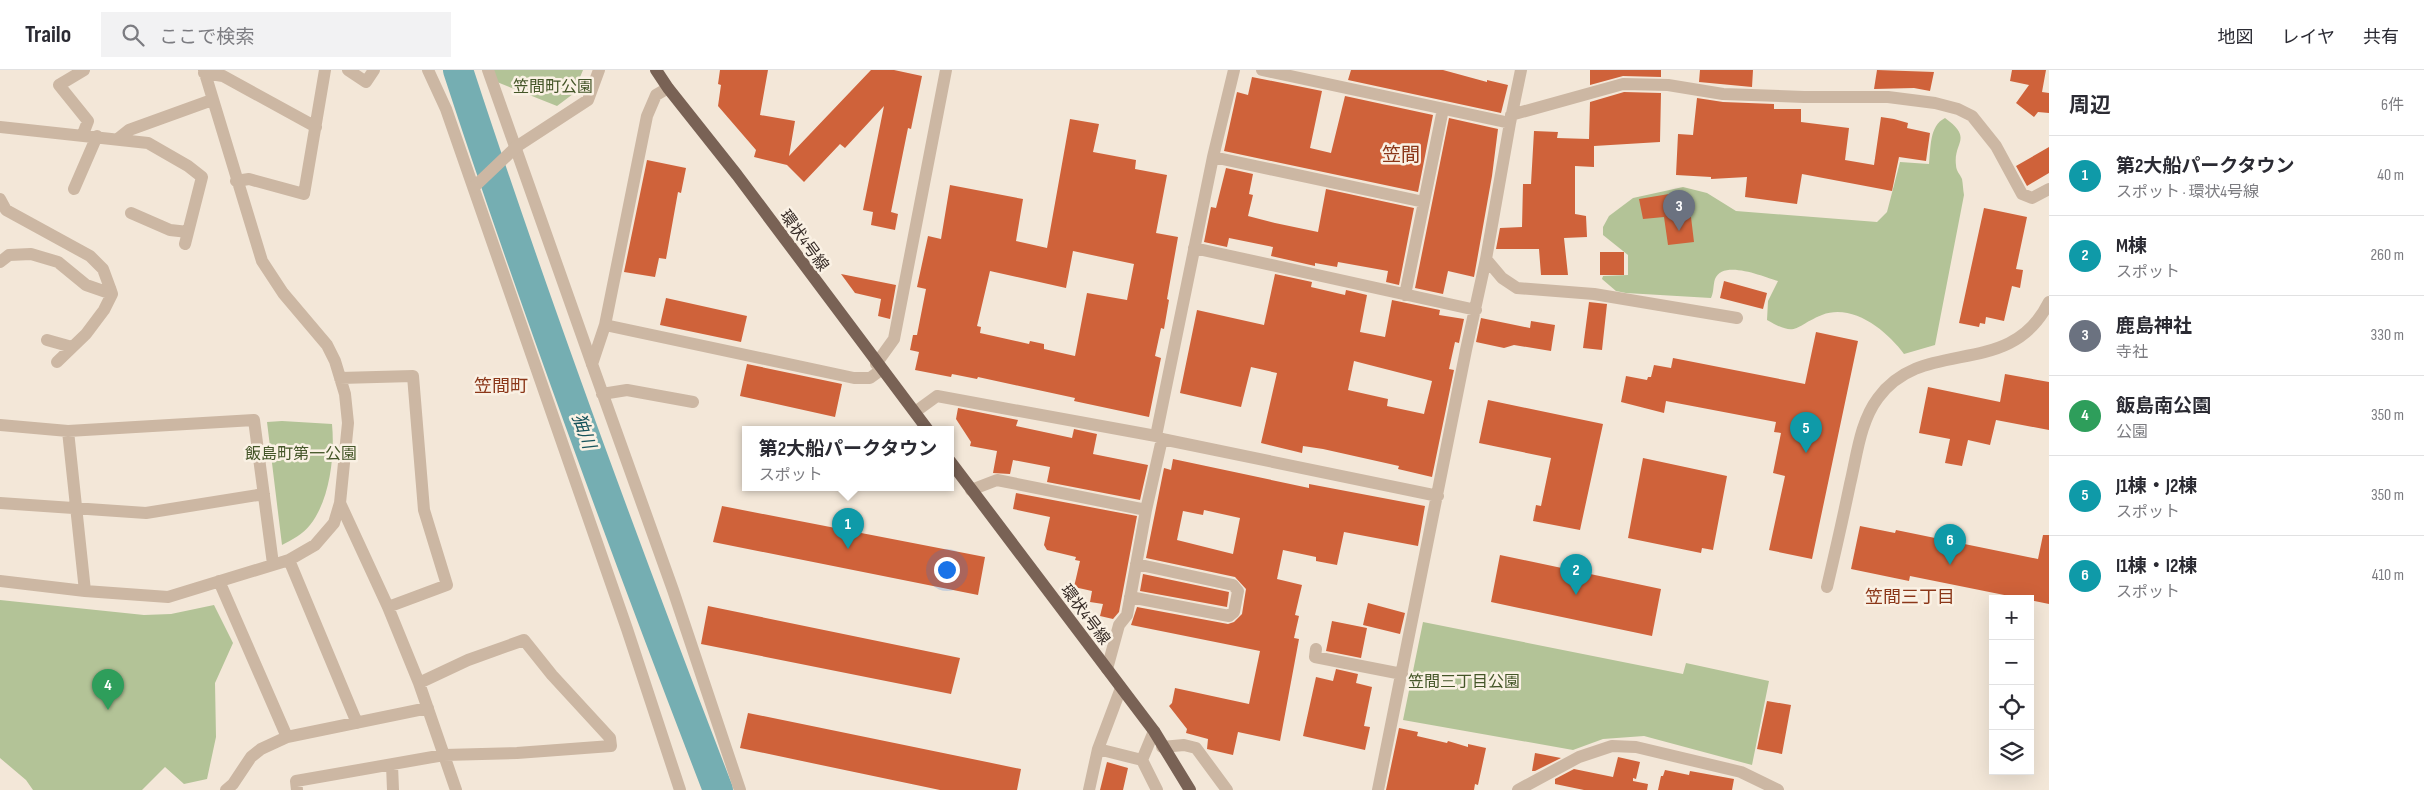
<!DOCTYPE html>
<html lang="ja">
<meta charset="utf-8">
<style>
body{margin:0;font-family:"Sofia Sans Condensed","Noto Sans JP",sans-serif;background:#f2f2f3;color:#2b2b33}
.controls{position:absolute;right:15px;bottom:15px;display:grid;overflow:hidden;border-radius:0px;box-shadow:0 5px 20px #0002}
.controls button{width:45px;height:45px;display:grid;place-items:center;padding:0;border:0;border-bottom:1px solid #e1e1e2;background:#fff;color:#2b2b33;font:25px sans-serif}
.you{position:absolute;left:946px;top:499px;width:18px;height:18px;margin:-12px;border:4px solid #fff;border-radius:50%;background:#1a73e8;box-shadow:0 0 0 8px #1a73e833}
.badge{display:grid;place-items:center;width:32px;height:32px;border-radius:50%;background:#ea580c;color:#fff;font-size:16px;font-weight:700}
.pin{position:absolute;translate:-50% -41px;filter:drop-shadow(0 1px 2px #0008)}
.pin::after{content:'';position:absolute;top:26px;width:18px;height:15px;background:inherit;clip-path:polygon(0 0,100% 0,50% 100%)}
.popup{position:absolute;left:742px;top:356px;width:212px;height:65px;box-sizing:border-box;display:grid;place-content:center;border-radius:0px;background:#fff;filter:drop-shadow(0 1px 4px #0005);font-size:16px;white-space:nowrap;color:#7c7c81}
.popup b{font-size:19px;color:#2b2b33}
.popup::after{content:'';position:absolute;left:50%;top:100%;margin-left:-10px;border:10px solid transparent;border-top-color:#fff}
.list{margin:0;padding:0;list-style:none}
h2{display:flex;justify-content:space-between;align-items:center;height:65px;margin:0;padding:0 20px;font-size:21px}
h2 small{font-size:16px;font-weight:400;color:#7c7c81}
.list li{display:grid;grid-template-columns:32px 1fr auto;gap:15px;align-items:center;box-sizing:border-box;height:80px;padding:0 20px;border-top:1px solid #e1e1e2}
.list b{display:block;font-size:19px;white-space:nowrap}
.list p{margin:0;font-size:16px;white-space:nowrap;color:#7c7c81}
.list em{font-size:16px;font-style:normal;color:#7c7c81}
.icon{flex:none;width:28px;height:28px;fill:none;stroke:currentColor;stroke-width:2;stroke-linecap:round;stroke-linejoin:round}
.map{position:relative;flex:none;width:2049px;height:720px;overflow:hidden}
header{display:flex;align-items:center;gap:30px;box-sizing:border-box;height:70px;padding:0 25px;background:#fff;border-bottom:1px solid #e1e1e2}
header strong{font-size:24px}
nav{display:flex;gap:28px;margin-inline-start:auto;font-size:18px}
.search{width:350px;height:45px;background:#f2f2f3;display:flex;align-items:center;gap:12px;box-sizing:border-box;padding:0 18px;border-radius:0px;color:#7c7c81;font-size:19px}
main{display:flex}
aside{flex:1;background:#fff}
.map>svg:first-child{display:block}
.green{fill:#b3c397}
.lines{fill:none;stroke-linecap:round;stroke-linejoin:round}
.river{stroke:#75aeb2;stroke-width:30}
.building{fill:#cf623a;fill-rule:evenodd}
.pedestrian{stroke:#ccb7a3;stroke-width:12}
.minor{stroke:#ccb7a3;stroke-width:12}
.primary{stroke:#796255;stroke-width:12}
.labels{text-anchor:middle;stroke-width:5;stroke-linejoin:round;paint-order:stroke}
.park-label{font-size:16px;fill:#445628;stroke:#faf1e4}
.street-label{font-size:16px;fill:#362b26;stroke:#faf1e4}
.neighbourhood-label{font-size:18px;fill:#8b3719;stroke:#faf1e4}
.water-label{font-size:18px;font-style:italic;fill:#18545b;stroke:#faf1e4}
.quarter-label{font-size:19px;fill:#8b3719;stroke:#faf1e4}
</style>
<header>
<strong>Trailo</strong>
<div class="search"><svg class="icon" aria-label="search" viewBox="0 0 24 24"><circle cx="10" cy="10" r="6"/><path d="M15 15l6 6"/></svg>ここで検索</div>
<nav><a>地図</a><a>レイヤ</a><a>共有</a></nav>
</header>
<main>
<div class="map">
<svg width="2049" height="720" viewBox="0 0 2049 720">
<rect width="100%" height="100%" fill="#f3e7d8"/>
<!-- green -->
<path class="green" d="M 493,0 L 583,0 L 573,24 L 557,36 L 497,12 Z
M 1945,48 C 1974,69 1953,72 1956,95 C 1956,101 1960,104 1962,109 C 1963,114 1963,120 1964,125 L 1935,275 L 1904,284 C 1887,261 1853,233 1822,245 C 1794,256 1798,268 1767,250 L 1768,231 L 1778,211 C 1764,207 1723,189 1715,209 C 1713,215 1714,222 1711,228 L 1626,223 L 1616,221 L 1602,209 L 1603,206 L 1628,205 L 1628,185 L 1603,165 L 1603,157 L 1609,146 L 1633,128 L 1683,117 L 1707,123 L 1736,141 L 1877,152 L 1887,142 L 1900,92 L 1929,94 C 1931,78 1929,56 1945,48 Z
M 282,351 L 332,354 C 335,385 330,430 310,455 C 303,464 292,470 282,475 L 267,352 Z
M 0,530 L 144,545 L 171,544 L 214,535 L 233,573 L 215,613 L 216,667 L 207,709 L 184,714 L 165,697 L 142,720 L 33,720 L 26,710 L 0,688 Z
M 1423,552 L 1683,604 L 1686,593 L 1769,611 L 1752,695 L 1644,666 L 1603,669 L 1573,680 L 1403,650 Z"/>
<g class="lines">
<!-- river -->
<path class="river" d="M 458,0 C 537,242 626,482 718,720"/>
</g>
<!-- building -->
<path class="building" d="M 720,0 L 768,0 L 760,45 L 795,51 L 789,86 L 871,0 L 894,0 L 922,6 L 911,59 L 908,58 L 891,142 L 898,144 L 895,160 L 871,155 L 873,142 L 863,140 L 884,36 L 845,78 L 840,74 L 804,112 L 787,95 L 754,87 L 756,80 L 718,36 L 721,15 L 718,14 Z
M 1351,0 L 1443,0 L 1487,12 L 1487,10 L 1508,15 L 1501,43 L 1348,10 Z
M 1590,0 L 1661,0 L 1661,7 L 1623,6 L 1590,15 Z
M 1700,0 L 1753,0 L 1752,17 L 1699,12 Z
M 1877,0 L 1934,2 L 1930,21 L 1914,18 L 1874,19 Z
M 2012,0 L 2046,0 L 2042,22 L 2049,23 L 2049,43 L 2038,42 L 2034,47 L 2016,33 L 2029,15 L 2010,11 Z
M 1252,7 L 1322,21 L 1310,78 L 1331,83 L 1345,26 L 1433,45 L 1418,122 L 1224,81 L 1237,22 L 1248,25 Z
M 1624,22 L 1661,23 L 1660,72 L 1594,76 L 1594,97 L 1575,96 L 1575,144 L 1586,146 L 1587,167 L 1564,168 L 1568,205 L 1541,205 L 1539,179 L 1496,179 L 1500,158 L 1522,157 L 1523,114 L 1531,114 L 1534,61 L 1558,62 L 1557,68 L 1589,69 L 1590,32 Z
M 1697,28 L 1723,32 L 1774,34 L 1774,39 L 1801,39 L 1801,52 L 1849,58 L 1845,90 L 1874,95 L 1881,47 L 1894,49 L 1908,53 L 1907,58 L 1930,63 L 1926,91 L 1899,87 L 1892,121 L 1802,104 L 1797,134 L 1745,127 L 1747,107 L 1711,109 L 1711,107 L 1676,105 L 1678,64 L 1693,65 Z
M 1449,48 L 1498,59 L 1492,106 L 1474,207 L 1448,201 L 1443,224 L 1415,218 Z
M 1070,49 L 1099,54 L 1093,82 L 1136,90 L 1135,99 L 1167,105 L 1156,163 L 1178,167 L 1167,229 L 1169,230 L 1164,259 L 1161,258 L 1155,286 L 1161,288 L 1149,347 L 1074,331 L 1075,328 L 978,307 L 977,309 L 952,304 L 951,307 L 915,300 L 919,282 L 910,280 L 913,265 L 917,265 L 926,219 L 917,217 L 928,166 L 941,169 L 950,115 L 1023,129 L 1016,171 L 1047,178 ZM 1073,181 L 1134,194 L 1127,230 L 1087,223 L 1075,286 L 1044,279 L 1044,274 L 1030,271 L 1029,274 L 980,263 L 981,257 L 977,256 L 990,201 L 1066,218 Z
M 2049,77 L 2049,103 L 2027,116 L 2016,96 Z
M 647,90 L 686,98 L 681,123 L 678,122 L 666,189 L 659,188 L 655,207 L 624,202 Z
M 1226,98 L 1253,104 L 1249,124 L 1253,125 L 1248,146 L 1275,153 L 1318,162 L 1326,119 L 1414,138 L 1399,215 L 1386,212 L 1388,201 L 1338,192 L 1337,197 L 1315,193 L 1315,196 L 1271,186 L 1273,177 L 1229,168 L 1227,177 L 1204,172 L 1211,137 L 1216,138 Z
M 1675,123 L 1680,148 L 1691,147 L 1694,172 L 1668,175 L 1664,147 L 1643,149 L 1639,129 Z
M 1984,138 L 2027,147 L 2016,199 L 2023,200 L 2020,218 L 2012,216 L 2004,251 L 1986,247 L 1985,254 L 1980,253 L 1979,257 L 1959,253 Z
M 1600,182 L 1624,182 L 1624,205 L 1600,205 Z
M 841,204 L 896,215 L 890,249 L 878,246 L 881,229 L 855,223 Z
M 1275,204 L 1312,212 L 1311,217 L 1345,225 L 1346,220 L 1367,225 L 1360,262 L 1385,267 L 1392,230 L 1440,240 L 1439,245 L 1464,249 L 1459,273 L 1455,272 L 1449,299 L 1454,300 L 1432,407 L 1398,399 L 1399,396 L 1323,379 L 1303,376 L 1302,383 L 1261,373 L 1277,303 L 1251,297 L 1241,337 L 1180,323 L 1197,240 L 1264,255 ZM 1354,291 L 1432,311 L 1424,344 L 1387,336 L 1388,329 L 1348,320 Z
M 1724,211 L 1767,223 L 1763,239 L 1720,228 Z
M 666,228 L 747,246 L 741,272 L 660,255 Z
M 1589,232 L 1607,234 L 1602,280 L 1583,278 Z
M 1481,248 L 1530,258 L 1531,251 L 1555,255 L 1551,281 L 1514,275 L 1504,278 L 1476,272 Z
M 1816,262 L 1858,271 L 1812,489 L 1769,480 L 1785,406 L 1773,403 L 1781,363 L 1774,362 L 1776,352 L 1666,331 L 1664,343 L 1621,332 L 1626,306 L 1647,310 L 1648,307 L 1651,307 L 1654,295 L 1671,298 L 1673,288 L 1805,314 Z
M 747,294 L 842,314 L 835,347 L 740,326 Z
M 2005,304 L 2049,312 L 2049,360 L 1996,350 L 1990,375 L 1968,370 L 1962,396 L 1945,393 L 1950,369 L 1919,363 L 1928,317 L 2000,332 Z
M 1488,330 L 1603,354 L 1580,460 L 1533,451 L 1536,435 L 1541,436 L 1551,388 L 1479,373 Z
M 958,338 L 1018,350 L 1016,356 L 1072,368 L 1074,359 L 1097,364 L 1093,384 L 1148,395 L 1140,430 L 1047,412 L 1050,397 L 1013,390 L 1010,404 L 993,403 L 997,381 L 970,376 L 971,372 L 956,349 Z
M 1643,388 L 1727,406 L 1713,480 L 1702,478 L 1701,483 L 1628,468 Z
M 1173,389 L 1309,418 L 1309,414 L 1425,436 L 1418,476 L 1344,462 L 1337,495 L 1316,491 L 1316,487 L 1283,480 L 1277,509 L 1302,515 L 1295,545 L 1299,546 L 1294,568 L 1299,569 L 1280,671 L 1238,662 L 1233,685 L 1207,679 L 1208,669 L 1186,663 L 1187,659 L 1169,636 L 1172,633 L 1175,618 L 1249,634 L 1260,581 L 1131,555 L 1137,537 L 1228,554 L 1234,552 L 1242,544 L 1246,519 L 1235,507 L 1146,488 L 1164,398 L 1171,400 ZM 1204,440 L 1240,448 L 1233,484 L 1177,470 L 1183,441 L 1203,445 Z
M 1016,423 L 1137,446 L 1119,542 L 1113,549 L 1100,546 L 1103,534 L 1090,532 L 1092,521 L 1074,517 L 1080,491 L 1075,490 L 1076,487 L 1047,480 L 1044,475 L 1050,447 L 1013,439 Z
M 722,436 L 985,487 L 978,525 L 713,472 Z
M 1860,456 L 1895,463 L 1896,460 L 2038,489 L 2043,465 L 2049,465 L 2049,534 L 1910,506 L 1909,511 L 1851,499 Z
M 1500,485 L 1661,519 L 1652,566 L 1491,532 Z
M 1143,504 L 1229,522 L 1227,537 L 1140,521 Z
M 1368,533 L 1405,543 L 1400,564 L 1363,555 Z
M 708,536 L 960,588 L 951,624 L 701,574 Z
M 1332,551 L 1367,558 L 1361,588 L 1326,581 Z
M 1336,599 L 1358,604 L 1356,613 L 1372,617 L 1364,656 L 1370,657 L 1365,680 L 1303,666 L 1316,607 L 1333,611 Z
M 1767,631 L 1791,635 L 1782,684 L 1757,679 Z
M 748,643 L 1021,699 L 1017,720 L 940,720 L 740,678 Z
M 1399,658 L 1418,662 L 1417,666 L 1447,673 L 1448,671 L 1468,677 L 1468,674 L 1486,678 L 1478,715 L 1475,714 L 1474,720 L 1386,720 Z
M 1535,683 L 1561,688 L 1535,701 L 1532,701 Z
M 1618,687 L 1640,692 L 1636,709 L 1633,708 L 1633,711 L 1648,714 L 1647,720 L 1584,720 L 1555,714 L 1555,709 L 1574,699 L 1613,707 Z
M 1107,692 L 1128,698 L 1123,720 L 1100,720 Z
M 1665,700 L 1689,705 L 1690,701 L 1734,709 L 1732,720 L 1658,720 L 1661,706 L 1663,706 Z"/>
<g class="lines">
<!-- pedestrian -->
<path class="pedestrian" d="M 428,0 L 446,39 L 627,559 L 680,720
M 488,0 L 592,294"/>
<!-- minor -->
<path class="minor" d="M 348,0 L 366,12 L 374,0
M 1262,0 L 1510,53
M 204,3 L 223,6 L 316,57
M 668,18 L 656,25 L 647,46 L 605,255 L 854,308 L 870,308 L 881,300
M 1511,45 L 1623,14 L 1668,15 L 1723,24 L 1804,27 L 1888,27 L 1935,33 L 1958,39 L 1972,46 L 1996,76 L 2022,124 L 2032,128 L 2049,119
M 0,57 L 148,73 L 188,96 L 202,107 L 185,174
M 83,64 L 88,51 L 59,15 L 84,0
M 119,68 L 129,60 L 212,30
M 1213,87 L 1424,132
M 236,111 L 249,109 L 304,124 L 325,0
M 474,117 L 516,77 L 588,30 L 599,0
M 74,119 L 97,66
M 0,129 L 6,140 L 90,186 L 103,199 L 110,218 L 112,224 L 104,240 L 86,264 L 57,292
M 131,143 L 170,160 L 188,162
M 1194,178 L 1476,240
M 1486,189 L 1502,208 L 1517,218 L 1594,224 L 1737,248
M 0,192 L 9,185 L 31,184 L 58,192 L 86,215 L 112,224
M 1405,225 L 1443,39
M 605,255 L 592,294 L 673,520 L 740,720
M 47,270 L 72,277
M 876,294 L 894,269 L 946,0
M 340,308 L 413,306 L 424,440 L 447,515 L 388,537
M 602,324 L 627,320 L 693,332
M 915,342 L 937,326 L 1156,366 L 1162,369 L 1438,426
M 0,355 L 68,361 L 254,350 L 273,494
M 68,361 L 85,521
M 1156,366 L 1213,87 L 1234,0
M 971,420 L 997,410 L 1146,440
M 0,433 L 146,443 L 264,424
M 340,433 L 388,537 L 419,613 L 456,720
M 289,490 L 357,653
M 0,511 L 85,521 L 168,527 L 289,490 L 315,475 L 334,453 L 340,433 L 348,353 L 345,324 L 335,291 L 327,275 L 283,223 L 262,191 L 204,0
M 219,511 L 287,667
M 1827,517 C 1835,483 1843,448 1850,414 C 1857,385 1860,352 1878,328 C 1924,265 2010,311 2049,232
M 1130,527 L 1229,546 L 1234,542 L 1238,521 L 1233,515 L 1136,494
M 1316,579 L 1315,587 L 1402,604
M 1107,599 L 1119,555 L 1127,545 L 1146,440 L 1162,369
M 1154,661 L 1142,690 L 1157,720
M 1162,677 L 1184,675 L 1196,678 L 1227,720
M 1098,679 L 1142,690
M 392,695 L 393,720
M 226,720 L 233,714 L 251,687 L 261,679 L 287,667 L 428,638
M 297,720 L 296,711 L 444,685 L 517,683 L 611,676 L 610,668 L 552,605 L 524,570 L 468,590 L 419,613
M 1089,720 L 1098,679 L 1121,618
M 1378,720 L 1466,280 L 1486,189 L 1510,53 L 1521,0
M 1518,720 L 1579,687 L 1612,676 L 1636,677 L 1741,702 L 1778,720"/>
<!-- primary -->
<path class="primary" d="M 656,0 L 668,18 L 737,105 L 928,360
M 950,391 L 1154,661 L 1190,720"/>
</g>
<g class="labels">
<!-- park labels -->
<g class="park-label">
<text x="553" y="22">笠間町公園</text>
<text x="301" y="389">飯島町第一公園</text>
<text x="1464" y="617">笠間三丁目公園</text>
</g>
<!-- street labels -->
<g class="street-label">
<text transform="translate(805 170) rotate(54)" y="6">環状4号線</text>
<text transform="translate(1086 544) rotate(53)" y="6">環状4号線</text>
</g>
<!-- neighbourhood labels -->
<g class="neighbourhood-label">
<text x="501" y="322">笠間町</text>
<text x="1910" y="533">笠間三丁目</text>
</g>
<!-- water labels -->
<g class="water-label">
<text transform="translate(584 361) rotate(70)" y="6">㹨川</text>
</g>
<!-- quarter labels -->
<g class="quarter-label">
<text x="1401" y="91">笠間</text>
</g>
</g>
</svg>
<div class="controls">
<button>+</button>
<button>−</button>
<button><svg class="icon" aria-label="locate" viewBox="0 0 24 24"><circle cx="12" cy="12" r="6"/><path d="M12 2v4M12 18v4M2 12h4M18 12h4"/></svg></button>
<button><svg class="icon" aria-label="layers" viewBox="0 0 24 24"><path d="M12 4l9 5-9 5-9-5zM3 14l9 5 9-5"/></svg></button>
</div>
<div class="you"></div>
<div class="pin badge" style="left:848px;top:479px;background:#0f9aa8">1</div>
<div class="popup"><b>第2大船パークタウン</b>スポット</div>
<div class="pin badge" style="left:1576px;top:525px;background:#0f9aa8">2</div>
<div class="pin badge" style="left:1679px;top:161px;background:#6b7280">3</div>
<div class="pin badge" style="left:108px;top:640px;background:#2e9e5b">4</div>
<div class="pin badge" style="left:1806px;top:383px;background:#0f9aa8">5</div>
<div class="pin badge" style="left:1950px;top:495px;background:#0f9aa8">6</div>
</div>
<aside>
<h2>周辺<small>6件</small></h2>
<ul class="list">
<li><span class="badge" style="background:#0f9aa8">1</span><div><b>第2大船パークタウン</b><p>スポット · 環状4号線</p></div><em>40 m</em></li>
<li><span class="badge" style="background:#0f9aa8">2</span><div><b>M棟</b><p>スポット</p></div><em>260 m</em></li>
<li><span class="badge" style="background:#6b7280">3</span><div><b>鹿島神社</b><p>寺社</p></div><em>330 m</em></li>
<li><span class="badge" style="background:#2e9e5b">4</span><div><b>飯島南公園</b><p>公園</p></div><em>350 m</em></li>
<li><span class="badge" style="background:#0f9aa8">5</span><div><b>J1棟・J2棟</b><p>スポット</p></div><em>350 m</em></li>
<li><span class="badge" style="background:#0f9aa8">6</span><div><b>I1棟・I2棟</b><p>スポット</p></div><em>410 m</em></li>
</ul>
</aside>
</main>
